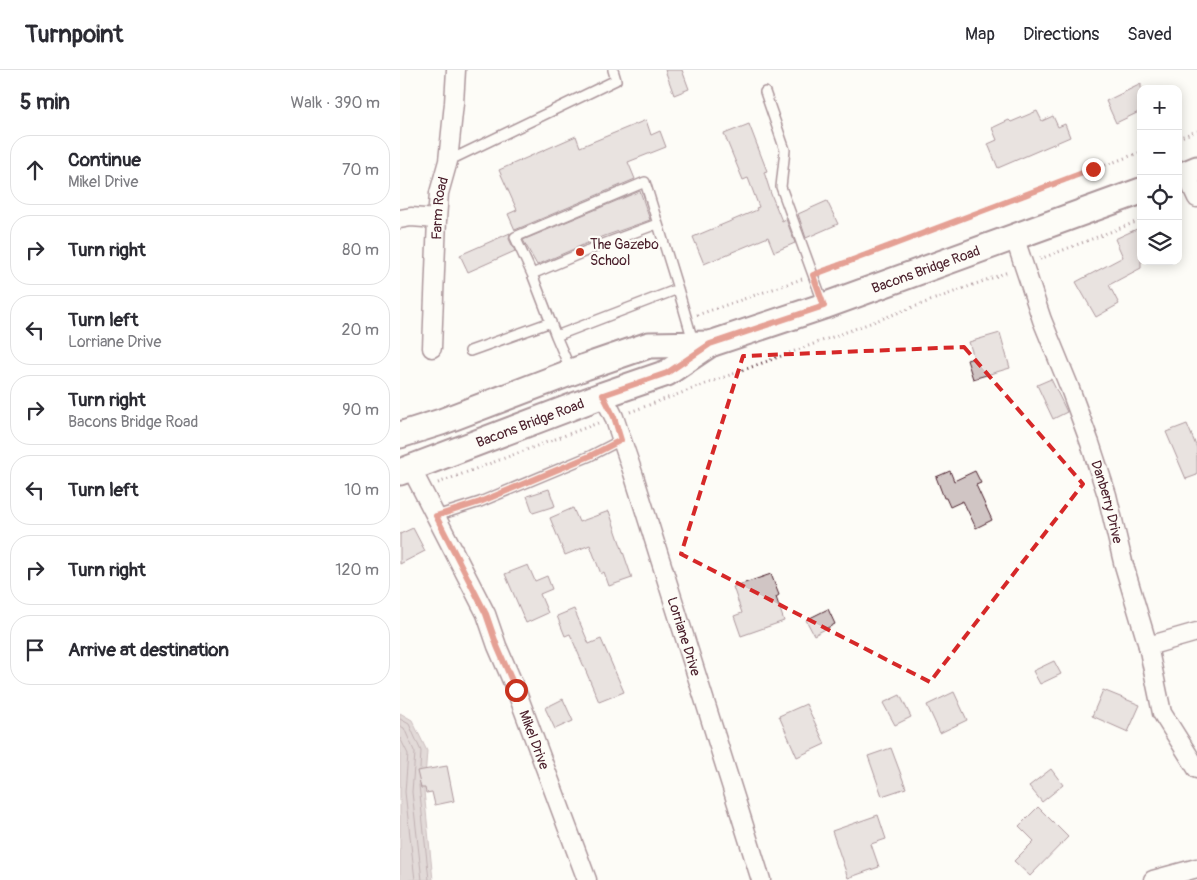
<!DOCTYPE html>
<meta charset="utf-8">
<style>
body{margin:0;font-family:Pangolin,sans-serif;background:#f7f7f7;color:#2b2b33}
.controls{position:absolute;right:15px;top:15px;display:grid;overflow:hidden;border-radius:10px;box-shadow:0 2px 12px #0003}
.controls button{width:45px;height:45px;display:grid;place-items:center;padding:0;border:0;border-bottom:1px solid #e1e1e2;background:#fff;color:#2b2b33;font:25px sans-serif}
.stop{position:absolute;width:15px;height:15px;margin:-11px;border:4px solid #c8321e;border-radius:50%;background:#fff}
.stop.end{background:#c8321e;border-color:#fff;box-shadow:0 1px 5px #0008}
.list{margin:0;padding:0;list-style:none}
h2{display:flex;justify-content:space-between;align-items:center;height:65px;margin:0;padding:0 20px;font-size:21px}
h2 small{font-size:16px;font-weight:400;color:#7c7c81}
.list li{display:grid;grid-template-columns:32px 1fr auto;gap:15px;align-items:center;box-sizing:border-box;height:70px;margin:0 10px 10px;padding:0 10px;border:1px solid #e1e1e2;border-radius:20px}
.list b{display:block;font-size:19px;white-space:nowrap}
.list p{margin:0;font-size:16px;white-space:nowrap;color:#7c7c81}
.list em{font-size:16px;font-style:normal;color:#7c7c81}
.icon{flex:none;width:28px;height:28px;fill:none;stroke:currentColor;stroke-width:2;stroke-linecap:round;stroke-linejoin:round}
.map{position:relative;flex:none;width:797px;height:810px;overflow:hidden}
header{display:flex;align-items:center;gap:30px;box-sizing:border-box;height:70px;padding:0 25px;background:#fff;border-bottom:1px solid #e1e1e2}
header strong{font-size:24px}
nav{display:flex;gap:28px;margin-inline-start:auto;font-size:18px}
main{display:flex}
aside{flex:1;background:#fff}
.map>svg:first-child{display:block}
.water{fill:#c0b1b1;stroke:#91777b}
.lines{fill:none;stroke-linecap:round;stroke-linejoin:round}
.shore{stroke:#795961;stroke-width:1}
.building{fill:#d0c5c4;stroke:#4a1f2b}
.lane-casing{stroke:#4a1f2b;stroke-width:12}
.street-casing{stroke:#4a1f2b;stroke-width:21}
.secondary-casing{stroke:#4a1f2b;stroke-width:29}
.path{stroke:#4a1f2b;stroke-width:3;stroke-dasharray:1 4;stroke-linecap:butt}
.lane{stroke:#fdfcf7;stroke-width:9}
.street{stroke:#fdfcf7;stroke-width:18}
.secondary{stroke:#fdfcf7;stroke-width:25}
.route{stroke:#c8321e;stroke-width:6}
.marked{fill:none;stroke:#d62828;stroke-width:4;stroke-dasharray:10 6;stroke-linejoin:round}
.poi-dot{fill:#c8321e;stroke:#fdfcf7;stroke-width:2}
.labels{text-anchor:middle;stroke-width:4.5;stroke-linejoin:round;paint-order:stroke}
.street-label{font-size:14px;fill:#4a1f2b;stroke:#fdfcf7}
.poi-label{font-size:14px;fill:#4a1f2b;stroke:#fdfcf7;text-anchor:start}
</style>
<header>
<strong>Turnpoint</strong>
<nav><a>Map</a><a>Directions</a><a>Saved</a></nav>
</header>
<main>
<aside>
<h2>5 min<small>Walk · 390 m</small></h2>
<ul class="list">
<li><svg class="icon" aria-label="ahead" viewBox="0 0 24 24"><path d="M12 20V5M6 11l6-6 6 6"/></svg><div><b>Continue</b><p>Mikel Drive</p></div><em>70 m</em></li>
<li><svg class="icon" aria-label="right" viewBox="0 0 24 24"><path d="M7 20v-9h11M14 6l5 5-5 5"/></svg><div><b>Turn right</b></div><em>80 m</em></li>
<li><svg class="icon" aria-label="left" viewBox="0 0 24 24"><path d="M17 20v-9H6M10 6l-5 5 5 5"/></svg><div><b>Turn left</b><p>Lorriane Drive</p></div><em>20 m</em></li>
<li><svg class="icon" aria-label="right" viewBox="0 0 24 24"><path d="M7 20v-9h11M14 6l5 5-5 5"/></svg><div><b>Turn right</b><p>Bacons Bridge Road</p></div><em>90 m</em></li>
<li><svg class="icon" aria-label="left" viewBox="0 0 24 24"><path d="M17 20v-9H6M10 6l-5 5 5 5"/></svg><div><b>Turn left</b></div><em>10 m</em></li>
<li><svg class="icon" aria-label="right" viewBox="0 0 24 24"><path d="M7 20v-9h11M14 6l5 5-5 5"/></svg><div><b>Turn right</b></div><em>120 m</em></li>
<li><svg class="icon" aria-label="arrive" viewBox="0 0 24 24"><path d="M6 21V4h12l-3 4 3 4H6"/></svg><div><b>Arrive at destination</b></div></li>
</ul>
</aside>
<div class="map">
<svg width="797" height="810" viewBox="0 0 797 810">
<rect width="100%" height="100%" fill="#fdfcf7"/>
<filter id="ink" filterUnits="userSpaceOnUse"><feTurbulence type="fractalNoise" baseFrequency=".02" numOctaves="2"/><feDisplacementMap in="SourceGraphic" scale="10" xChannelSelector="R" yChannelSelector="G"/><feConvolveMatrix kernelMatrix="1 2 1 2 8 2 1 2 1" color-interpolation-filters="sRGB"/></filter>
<g filter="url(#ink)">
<!-- water -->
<path class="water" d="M 0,643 L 12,650 L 27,681 L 24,721 L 33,810 L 0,810 Z"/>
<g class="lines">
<!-- shore -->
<path class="shore" d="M 0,649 L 9,654 L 21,681 L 20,699
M 0,656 L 4,658 L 15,683 L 12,722 L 22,810
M 0,668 L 8,684 L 5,722 L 15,810
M 19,715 L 29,810"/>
</g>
<!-- building -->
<path class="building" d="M 265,0 L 282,0 L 289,19 L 274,25 Z
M 741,14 L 741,41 L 716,53 L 706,31 Z
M 637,41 L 642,51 L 653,46 L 658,57 L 665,54 L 670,67 L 598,98 L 588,74 L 597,70 L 592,58 L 609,50 L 611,52 Z
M 246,50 L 251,65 L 260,61 L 266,77 L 228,92 L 235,109 L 115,160 L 108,144 L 117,140 L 99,100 L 176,66 L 180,77 Z
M 349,54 L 367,101 L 364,102 L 371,124 L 382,151 L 386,149 L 395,173 L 374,182 L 368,167 L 304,194 L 293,167 L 357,140 L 356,138 L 359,137 L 348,108 L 343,110 L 324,64 Z
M 240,121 L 250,150 L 199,168 L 137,195 L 123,170 Z
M 427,131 L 438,154 L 406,168 L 398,144 Z
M 741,157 L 741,198 L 709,215 L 719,234 L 696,247 L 676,212 L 723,187 L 715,169 Z
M 110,163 L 109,169 L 115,181 L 68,202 L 60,185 Z
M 600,263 L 610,298 L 573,309 L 567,290 L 574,288 L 569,272 Z
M 651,309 L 667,342 L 653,349 L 637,315 Z
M 787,354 L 797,378 L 797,405 L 786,409 L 766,362 Z
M 550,401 L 554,411 L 575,401 L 581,413 L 576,415 L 592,450 L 576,458 L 563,431 L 550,437 L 546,428 L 544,428 L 536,407 Z
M 149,419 L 155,436 L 133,443 L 127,426 Z
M 173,438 L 179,452 L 209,441 L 232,508 L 209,516 L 204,502 L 201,504 L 190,475 L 165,485 L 150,448 Z
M 13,458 L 25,481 L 0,494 L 0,464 Z
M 128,495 L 135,511 L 147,506 L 152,519 L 140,524 L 148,543 L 126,553 L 105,504 Z
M 371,504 L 379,525 L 376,527 L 384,551 L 341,566 L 334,546 L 342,543 L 333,517 Z
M 174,539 L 189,574 L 201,569 L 224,622 L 199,632 L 170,564 L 165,566 L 157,546 Z
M 428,539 L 435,554 L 414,565 L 406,550 Z
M 654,591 L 661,604 L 640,614 L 633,601 Z
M 703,620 L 740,635 L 728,662 L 692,646 Z
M 554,622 L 567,650 L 540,663 L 527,635 Z
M 500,625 L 511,647 L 495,655 L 483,633 Z
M 163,629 L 173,651 L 155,659 L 145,638 Z
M 406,634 L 425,674 L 397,687 L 379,646 Z
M 491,678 L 506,718 L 482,726 L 468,686 Z
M 47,696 L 54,731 L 35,735 L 32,722 L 26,723 L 25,718 L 21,718 L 17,701 Z
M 651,699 L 663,715 L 642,732 L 629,716 Z
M 638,737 L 668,767 L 630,806 L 614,791 L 634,771 L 619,756 Z
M 478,745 L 486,769 L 471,774 L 479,797 L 448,808 L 432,761 Z"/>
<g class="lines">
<!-- lane casing -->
<g class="lane-casing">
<path id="lane" d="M 365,22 L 385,80 L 381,117 L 424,235
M 48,91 L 216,10 L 213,0
M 132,204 L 198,176 L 257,154
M 156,266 L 132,204 L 115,167 L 245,112 L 278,219
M 70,281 L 151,252
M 171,301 L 156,266 L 278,219 L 293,271
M 36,446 L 80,432 L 190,386 L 221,370"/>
</g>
<!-- street casing -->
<g class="street-casing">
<g id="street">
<path d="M 786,104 L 797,128"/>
<path d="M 0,149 L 11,147 L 37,149"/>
<path id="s1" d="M 614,166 L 642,250 L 669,316 L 690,373 L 707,425 L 723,492 L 748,576 L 762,643 L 797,699"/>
<path id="s2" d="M 32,278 L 37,149 L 39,123 L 48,91 L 54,33 L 56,0"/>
<path id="s3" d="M 203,325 L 214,347 L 233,403 L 361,810"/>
<path id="s4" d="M 11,398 L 86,544 L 97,576 L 116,620 L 187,810"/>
<path d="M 748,576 L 797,562"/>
<path d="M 753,810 L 797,798"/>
</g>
</g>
<!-- secondary casing -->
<g class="secondary-casing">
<g id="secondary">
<path d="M 778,107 L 797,99"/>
<path d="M 0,365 L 41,352 L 185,297 L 249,275 L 310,274"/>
<path id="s5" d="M 0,402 L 203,325 L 267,303 L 310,274 L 424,236 L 741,121"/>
</g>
</g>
<!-- path -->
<path class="path" d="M 778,68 L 797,61
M 640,189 L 741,150
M 424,200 L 741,82
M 297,245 L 402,209
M 230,342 L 608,202
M 38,413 L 198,353"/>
<!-- lane -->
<use href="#lane" class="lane"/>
<!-- street -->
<use href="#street" class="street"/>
<!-- secondary -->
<use href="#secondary" class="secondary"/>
</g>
</g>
<g class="lines" filter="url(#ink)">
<!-- route -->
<path class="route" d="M 116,620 L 97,576 L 86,544 L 36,446 L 80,432 L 190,386 L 221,370 L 214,347 L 203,325 L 267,303 L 310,274 L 424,236 L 413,205 L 693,99"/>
</g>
<!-- marked area -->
<path d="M0 0H797V810H0ZM 564,277 L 683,414 L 530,612 L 281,484 L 343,286 Z" fill="#fdfcf7" fill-opacity=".55" fill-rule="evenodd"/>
<path class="marked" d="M 564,277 L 683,414 L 530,612 L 281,484 L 343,286 Z"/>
<!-- markers -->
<circle class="poi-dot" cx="180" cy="182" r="5"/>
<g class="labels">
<!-- street labels -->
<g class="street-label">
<text dy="5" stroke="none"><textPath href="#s2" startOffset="140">Farm Road</textPath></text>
<text dy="5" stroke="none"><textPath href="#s5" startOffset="565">Bacons Bridge Road</textPath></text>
<text dy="5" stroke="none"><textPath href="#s5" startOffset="139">Bacons Bridge Road</textPath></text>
<text dy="5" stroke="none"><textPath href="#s1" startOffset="282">Danberry Drive</textPath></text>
<text dy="5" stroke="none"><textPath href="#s3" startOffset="255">Lorriane Drive</textPath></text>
<text dy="5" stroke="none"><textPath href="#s4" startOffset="299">Mikel Drive</textPath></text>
</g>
<!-- poi labels -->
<g class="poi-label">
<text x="190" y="179">The Gazebo<tspan x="190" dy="16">School</tspan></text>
</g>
</g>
</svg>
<div class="controls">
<button>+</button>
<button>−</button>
<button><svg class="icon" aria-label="locate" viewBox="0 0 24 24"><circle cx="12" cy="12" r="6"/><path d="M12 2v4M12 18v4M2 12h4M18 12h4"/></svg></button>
<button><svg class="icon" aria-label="layers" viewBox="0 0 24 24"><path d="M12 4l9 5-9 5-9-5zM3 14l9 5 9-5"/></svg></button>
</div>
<div class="stop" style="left:116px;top:620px"></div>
<div class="stop end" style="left:693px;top:99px"></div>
</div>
</main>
